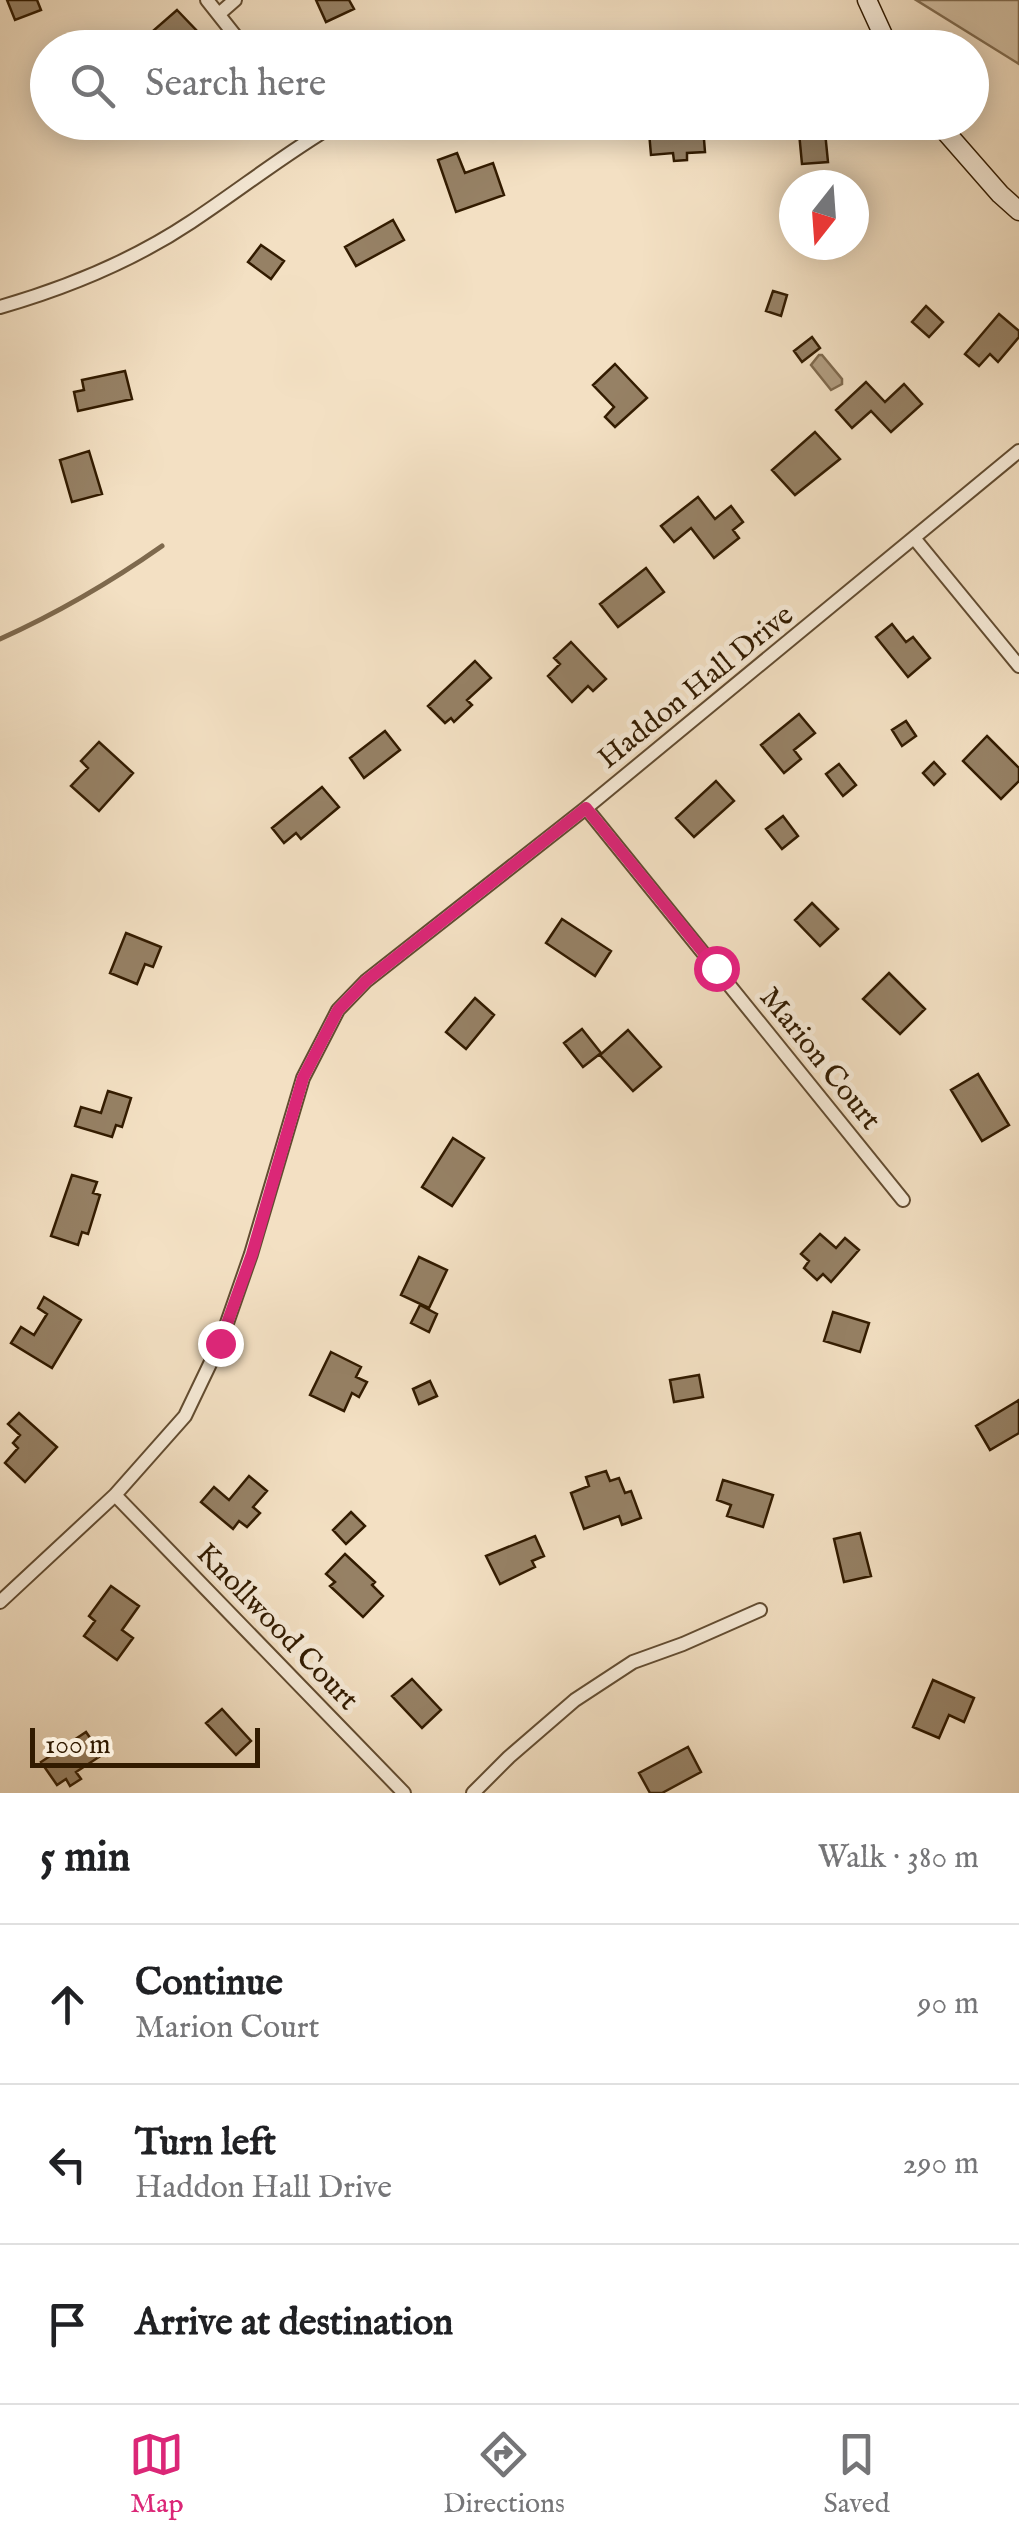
<!DOCTYPE html>
<meta charset="utf-8">
<style>
body{margin:0;font-family:"IM FELL English",serif;background:#f2f2f2;color:#202124}
.compass{position:absolute;left:779px;top:170px;width:90px;height:90px;border-radius:50%;background:#fff;box-shadow:0 5px 25px #0003;rotate:197deg}
.scale{position:absolute;left:30px;bottom:25px;width:230px;box-sizing:border-box;padding-left:10px;border:5px solid #321b00;border-top:0;font-size:28px;line-height:35px;white-space:nowrap;color:#321b00;-webkit-text-stroke:8px #f7ebd8;paint-order:stroke}
.stop{position:absolute;width:30px;height:30px;margin:-22px;border:8px solid #db2777;border-radius:50%;background:#fff}
.stop.end{background:#db2777;border-color:#fff;box-shadow:0 2px 10px #0008}
.list{margin:0;padding:0;list-style:none}
h2{display:flex;justify-content:space-between;align-items:center;height:130px;margin:0;padding:0 40px;font-size:42px}
h2 small{font-size:32px;font-weight:400;color:#757577}
.list li{display:grid;grid-template-columns:65px 1fr auto;gap:30px;align-items:center;box-sizing:border-box;height:160px;padding:0 40px;border-top:2px solid #e0e0e0}
.list b{display:block;font-size:38px;white-space:nowrap}
.list p{margin:0;font-size:32px;white-space:nowrap;color:#757577}
.list em{font-size:32px;font-style:normal;color:#757577}
.icon{flex:none;width:55px;height:55px;fill:none;stroke:currentColor;stroke-width:2;stroke-linecap:round;stroke-linejoin:round}
.map{position:relative;flex:none;width:1019px;height:1793px;overflow:hidden}
.search{position:absolute;background:#fff;box-shadow:0 5px 25px #0003;left:30px;right:30px;top:30px;height:110px;display:flex;align-items:center;gap:25px;box-sizing:border-box;padding:0 35px;border-radius:55px;color:#757577;font-size:38px}
.sheet{height:610px;background:#fff}
nav{display:flex;justify-content:space-around;align-items:center;box-sizing:border-box;height:140px;border-top:2px solid #e0e0e0;background:#fff;font-size:28px;color:#757577}
nav a{display:grid;justify-items:center;gap:5px}
nav .on{color:#db2777}
.map>svg:first-child{display:block}
.green{fill:#d2bfa2;stroke:#826d51;stroke-width:2.5}
.water{fill:#b19d81;stroke:#7e694d;stroke-width:2.5}
.lines{fill:none;stroke-linecap:round;stroke-linejoin:round}
.stream{stroke:#7e694d;stroke-width:5}
.building{fill:#968165;stroke:#321b00;stroke-width:2.5}
.minor-casing{stroke:#624c31;stroke-width:16}
.secondary-casing{stroke:#321b00;stroke-width:21}
.minor{stroke:#f7ebd8;stroke-width:12}
.secondary{stroke:#f7ebd8;stroke-width:18}
.route{stroke:#db2777;stroke-width:12}
.labels{text-anchor:middle;stroke-width:10;stroke-linejoin:round;paint-order:stroke}
.street-label{font-size:30px;fill:#321b00;stroke:#f7ebd8}
</style>
<div class="map">
<svg width="1019" height="1793" viewBox="0 0 1019 1793">
<rect width="100%" height="100%" fill="#f3e0c3"/>
<filter id="stains"><feTurbulence type="fractalNoise" baseFrequency=".002" numOctaves="4"/><feColorMatrix values="0 0 0 0 .2 0 0 0 0 .09 0 0 0 0 .02 0 0 0 .5 -.17"/></filter>
<radialGradient id="worn" r=".72"><stop offset=".6" stop-color="#630" stop-opacity="0"/><stop offset="1" stop-color="#630" stop-opacity=".3"/></radialGradient>
<!-- green -->
<path class="green" d="M 916,0 L 1019,0 L 1019,64 Z"/>
<!-- water -->
<path class="water" d="M 819,355 L 822,355 L 842,379 L 842,384 L 831,390 L 811,365 Z"/>
<g class="lines">
<!-- stream -->
<path class="stream" d="M 0,639 C 60,612 108,584 162,546"/>
</g>
<!-- building -->
<path class="building" d="M 7,0 L 37,0 L 41,10 L 15,20 Z
M 316,0 L 349,0 L 354,9 L 326,22 Z
M 177,10 L 198,32 L 181,48 L 156,48 L 146,37 Z
M 798,122 L 824,122 L 828,162 L 802,164 Z
M 703,127 L 705,152 L 687,153 L 687,160 L 674,161 L 673,153 L 651,155 L 649,132 Z
M 457,153 L 465,173 L 493,163 L 504,195 L 456,212 L 438,160 Z
M 393,220 L 404,240 L 356,266 L 345,247 Z
M 261,245 L 284,261 L 271,279 L 248,262 Z
M 773,291 L 787,295 L 781,316 L 766,311 Z
M 926,306 L 943,322 L 929,337 L 912,322 Z
M 999,314 L 1019,331 L 1019,337 L 998,362 L 990,354 L 979,366 L 965,354 Z
M 812,337 L 820,348 L 802,362 L 794,351 Z
M 615,364 L 647,398 L 615,427 L 605,417 L 614,407 L 593,385 Z
M 125,371 L 132,399 L 78,411 L 74,392 L 84,390 L 82,380 Z
M 866,382 L 885,402 L 904,384 L 922,404 L 891,432 L 871,411 L 852,428 L 836,410 Z
M 815,432 L 840,459 L 795,495 L 772,470 Z
M 89,451 L 102,494 L 72,502 L 60,460 Z
M 698,497 L 715,519 L 731,506 L 743,522 L 733,530 L 739,538 L 714,558 L 691,528 L 674,542 L 661,526 Z
M 646,568 L 664,592 L 618,627 L 600,604 Z
M 892,624 L 906,642 L 913,637 L 930,658 L 908,677 L 876,637 Z
M 571,642 L 606,679 L 593,691 L 588,686 L 572,702 L 548,676 L 560,664 L 554,658 Z
M 475,661 L 491,678 L 467,700 L 472,705 L 454,722 L 451,718 L 445,723 L 428,706 Z
M 799,714 L 815,733 L 794,750 L 801,759 L 784,773 L 761,745 Z
M 906,721 L 916,736 L 902,746 L 892,730 Z
M 385,731 L 400,750 L 364,778 L 350,758 Z
M 987,736 L 1019,768 L 1019,781 L 1001,799 L 963,761 Z
M 99,742 L 133,773 L 99,811 L 71,786 L 88,768 L 81,761 Z
M 934,762 L 945,774 L 934,785 L 923,773 Z
M 839,764 L 856,785 L 843,796 L 826,774 Z
M 716,781 L 734,801 L 694,837 L 676,818 Z
M 322,787 L 339,807 L 301,839 L 296,833 L 284,843 L 272,828 Z
M 783,816 L 798,836 L 782,849 L 766,829 Z
M 812,903 L 838,929 L 820,946 L 795,920 Z
M 562,919 L 611,951 L 595,976 L 546,943 Z
M 126,933 L 161,947 L 153,967 L 145,964 L 137,984 L 110,973 Z
M 889,973 L 925,1009 L 900,1034 L 863,999 Z
M 475,998 L 494,1015 L 466,1049 L 446,1032 Z
M 582,1029 L 601,1053 L 583,1067 L 564,1043 Z
M 628,1030 L 661,1067 L 633,1091 L 600,1055 Z
M 978,1074 L 1009,1125 L 982,1141 L 951,1090 Z
M 108,1091 L 131,1098 L 122,1127 L 116,1125 L 112,1137 L 75,1126 L 81,1107 L 101,1113 Z
M 453,1138 L 484,1158 L 452,1206 L 422,1187 Z
M 72,1175 L 97,1182 L 93,1193 L 100,1195 L 88,1234 L 82,1232 L 78,1245 L 51,1236 Z
M 820,1234 L 836,1248 L 845,1238 L 859,1250 L 831,1282 L 823,1274 L 817,1280 L 804,1268 L 809,1261 L 801,1254 Z
M 419,1257 L 447,1270 L 429,1308 L 401,1295 Z
M 44,1297 L 81,1320 L 52,1368 L 11,1343 L 21,1327 L 34,1335 L 47,1314 L 38,1308 Z
M 420,1305 L 437,1314 L 429,1332 L 411,1323 Z
M 833,1312 L 869,1323 L 860,1352 L 824,1341 Z
M 331,1352 L 361,1367 L 356,1377 L 367,1382 L 359,1397 L 352,1393 L 344,1411 L 310,1395 Z
M 699,1375 L 703,1397 L 674,1402 L 670,1380 Z
M 430,1381 L 437,1396 L 419,1404 L 413,1389 Z
M 1019,1400 L 1019,1433 L 990,1450 L 976,1426 Z
M 19,1413 L 57,1447 L 25,1482 L 5,1463 L 18,1448 L 13,1443 L 20,1435 L 8,1424 Z
M 606,1471 L 610,1481 L 619,1478 L 625,1493 L 631,1491 L 641,1518 L 622,1525 L 619,1516 L 584,1529 L 571,1493 L 589,1486 L 586,1477 Z
M 249,1476 L 267,1491 L 253,1507 L 260,1513 L 247,1527 L 239,1521 L 233,1529 L 201,1502 L 214,1487 L 229,1500 Z
M 723,1480 L 773,1495 L 763,1527 L 727,1516 L 731,1505 L 717,1500 Z
M 351,1512 L 365,1526 L 346,1544 L 333,1530 Z
M 860,1533 L 871,1576 L 844,1582 L 834,1539 Z
M 535,1536 L 544,1556 L 532,1561 L 535,1567 L 500,1584 L 486,1556 Z
M 345,1554 L 375,1582 L 372,1585 L 383,1596 L 363,1617 L 330,1586 L 335,1582 L 326,1574 Z
M 111,1586 L 139,1606 L 122,1630 L 133,1638 L 117,1660 L 84,1636 L 95,1621 L 89,1616 Z
M 412,1679 L 441,1710 L 422,1728 L 392,1696 Z
M 933,1680 L 974,1698 L 964,1722 L 949,1715 L 939,1738 L 913,1727 Z
M 222,1709 L 251,1741 L 236,1755 L 206,1723 Z
M 86,1732 L 102,1755 L 76,1772 L 81,1779 L 70,1786 L 66,1779 L 57,1785 L 41,1762 Z
M 688,1747 L 701,1772 L 662,1793 L 650,1793 L 639,1773 Z"/>
<g class="lines">
<!-- minor casing -->
<g class="minor-casing">
<path id="minor" d="M 207,0 L 245,48
M 219,14 L 235,0
M 302,122 L 313,137
M 0,307 C 66,288 134,260 191,222 C 241,189 287,152 339,122
M 914,538 L 1019,666
M 586,808 L 903,1200
M 115,1495 L 404,1793
M 0,1602 L 115,1495 L 185,1416 L 220,1343 L 251,1254 L 303,1078 L 338,1010 L 366,981 L 586,808 L 1019,451
M 473,1793 L 509,1757 L 575,1700 L 633,1662 L 683,1644 L 760,1610"/>
</g>
<!-- secondary casing -->
<g class="secondary-casing">
<path id="secondary" d="M 867,0 L 889,48
M 937,122 L 1000,194 L 1019,211"/>
</g>
<!-- minor -->
<use href="#minor" class="minor"/>
<!-- secondary -->
<use href="#secondary" class="secondary"/>
</g>
<g class="lines">
<!-- route -->
<path class="route" d="M 220,1343 L 252,1254 L 303,1078 L 338,1010 L 366,981 L 586,808 L 716,968"/>
</g>
<g class="labels">
<!-- street labels -->
<g class="street-label">
<text transform="translate(695 686) rotate(-39)" y="10">Haddon Hall Drive</text>
<text transform="translate(821 1058) rotate(51)" y="10">Marion Court</text>
<text transform="translate(278 1626) rotate(46)" y="10">Knollwood Court</text>
</g>
</g>
<rect width="100%" height="100%" filter="url(#stains)"/>
<rect width="100%" height="100%" fill="url(#worn)"/>
</svg>
<svg class="compass" viewBox="-18 -18 36 36"><path d="M0-13l5 13h-10z" fill="#e53935"/><path d="M0 13l5-13h-10z" fill="#757577"/></svg>
<div class="scale">100 m</div>
<div class="stop" style="left:716px;top:968px"></div>
<div class="stop end" style="left:220px;top:1343px"></div>
<div class="search"><svg class="icon" aria-label="search" viewBox="0 0 24 24"><circle cx="10" cy="10" r="6"/><path d="M15 15l6 6"/></svg>Search here</div>
</div>
<section class="sheet">
<h2>5 min<small>Walk · 380 m</small></h2>
<ul class="list">
<li><svg class="icon" aria-label="ahead" viewBox="0 0 24 24"><path d="M12 20V5M6 11l6-6 6 6"/></svg><div><b>Continue</b><p>Marion Court</p></div><em>90 m</em></li>
<li><svg class="icon" aria-label="left" viewBox="0 0 24 24"><path d="M17 20v-9H6M10 6l-5 5 5 5"/></svg><div><b>Turn left</b><p>Haddon Hall Drive</p></div><em>290 m</em></li>
<li><svg class="icon" aria-label="arrive" viewBox="0 0 24 24"><path d="M6 21V4h12l-3 4 3 4H6"/></svg><div><b>Arrive at destination</b></div></li>
</ul>
</section>
<nav>
<a class="on"><svg class="icon" aria-label="map" viewBox="0 0 24 24"><path d="M3 6l6-2 6 2 6-2v14l-6 2-6-2-6 2zM9 4v14M15 6v14"/></svg>Map</a>
<a><svg class="icon" aria-label="directions" viewBox="0 0 24 24"><path d="M12 3l9 9-9 9-9-9zM9 14v-3h6M13 9l2 2-2 2"/></svg>Directions</a>
<a><svg class="icon" aria-label="saved" viewBox="0 0 24 24"><path d="M7 4h10v16l-5-4-5 4z"/></svg>Saved</a>
</nav>
